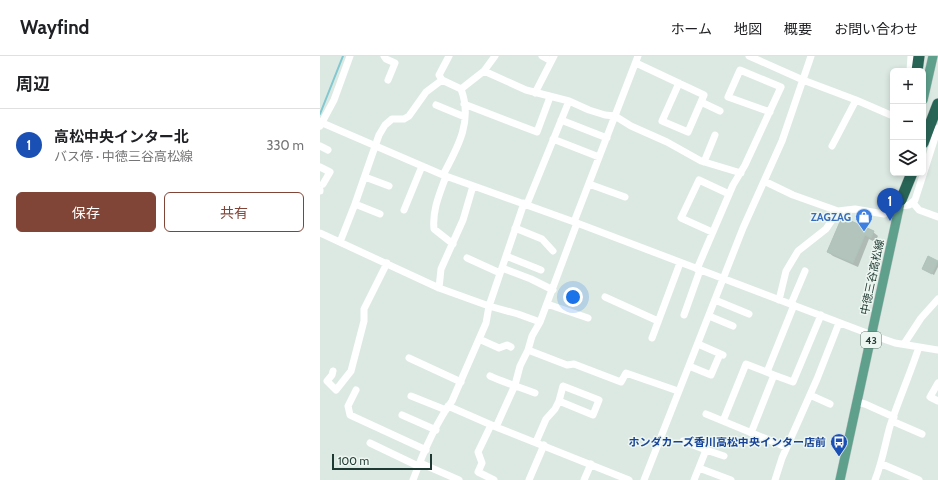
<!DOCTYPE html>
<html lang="ja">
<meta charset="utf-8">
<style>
body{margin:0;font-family:Cabin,"Noto Sans JP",sans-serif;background:#f6f6f6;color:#202124}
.controls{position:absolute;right:12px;top:12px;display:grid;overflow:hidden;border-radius:6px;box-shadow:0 2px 6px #0003}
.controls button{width:36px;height:36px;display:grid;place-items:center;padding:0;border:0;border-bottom:1px solid #e0e0e0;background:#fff;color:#202124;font:20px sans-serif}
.scale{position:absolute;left:12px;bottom:10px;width:100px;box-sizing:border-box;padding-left:4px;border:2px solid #1e3931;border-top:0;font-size:11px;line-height:14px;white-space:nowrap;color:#1e3931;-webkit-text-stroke:3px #edf6f1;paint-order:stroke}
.you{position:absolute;left:253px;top:241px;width:14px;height:14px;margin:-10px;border:3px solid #fff;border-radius:50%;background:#1a73e8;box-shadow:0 0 0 6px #1a73e833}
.badge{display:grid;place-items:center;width:26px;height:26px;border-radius:50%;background:#804537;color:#fff;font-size:13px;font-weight:700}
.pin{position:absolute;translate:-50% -33px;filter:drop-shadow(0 1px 2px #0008)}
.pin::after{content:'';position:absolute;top:21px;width:14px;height:12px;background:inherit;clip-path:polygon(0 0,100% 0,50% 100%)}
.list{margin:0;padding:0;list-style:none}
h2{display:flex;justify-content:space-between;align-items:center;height:52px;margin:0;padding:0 16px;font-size:17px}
h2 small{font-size:13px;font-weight:400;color:#757577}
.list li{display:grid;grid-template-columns:26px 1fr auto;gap:12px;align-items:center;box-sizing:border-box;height:72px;padding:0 16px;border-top:1px solid #e0e0e0}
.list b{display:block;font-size:15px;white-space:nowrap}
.list p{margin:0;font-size:13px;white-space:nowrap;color:#757577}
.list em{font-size:13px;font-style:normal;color:#757577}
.actions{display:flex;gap:8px;padding:12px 16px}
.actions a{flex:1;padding:9px 0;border:1px solid #804537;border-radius:6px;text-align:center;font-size:14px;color:#804537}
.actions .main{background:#804537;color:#fff}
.icon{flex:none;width:22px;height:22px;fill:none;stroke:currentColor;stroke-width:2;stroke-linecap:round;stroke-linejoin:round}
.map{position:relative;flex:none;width:618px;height:424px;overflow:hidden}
header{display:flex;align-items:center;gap:24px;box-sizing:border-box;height:56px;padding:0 20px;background:#fff;border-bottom:1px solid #e0e0e0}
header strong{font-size:19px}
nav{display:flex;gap:22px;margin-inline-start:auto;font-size:14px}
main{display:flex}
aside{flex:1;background:#fff}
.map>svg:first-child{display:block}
.shadow{fill:#0003}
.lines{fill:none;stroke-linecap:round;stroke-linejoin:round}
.stream{stroke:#82c8d1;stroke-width:2}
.building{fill:#b2c4bc;stroke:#afc3ba}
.major-casing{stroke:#bcc4c1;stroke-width:10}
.highway-casing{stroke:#bcc4c1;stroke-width:12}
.minor{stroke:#fff;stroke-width:7}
.major{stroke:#5fa08d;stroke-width:9}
.highway{stroke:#296557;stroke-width:11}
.labels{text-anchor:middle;stroke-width:3;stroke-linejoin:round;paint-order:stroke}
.shield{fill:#edf6f1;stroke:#5c726b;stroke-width:1}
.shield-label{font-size:10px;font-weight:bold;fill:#1e3931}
.shop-label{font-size:11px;font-weight:bold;fill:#366cbe;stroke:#edf6f1;text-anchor:end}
.street-label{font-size:11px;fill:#1e3931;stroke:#edf6f1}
.transit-label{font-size:11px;font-weight:bold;fill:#164399;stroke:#edf6f1;text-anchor:end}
</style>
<header>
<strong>Wayfind</strong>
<nav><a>ホーム</a><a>地図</a><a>概要</a><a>お問い合わせ</a></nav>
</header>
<main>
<aside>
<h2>周辺<small></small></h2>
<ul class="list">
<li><span class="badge" style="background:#1a4fb4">1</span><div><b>高松中央インター北</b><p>バス停 · 中徳三谷高松線</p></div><em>330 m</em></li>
</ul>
<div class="actions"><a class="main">保存</a><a>共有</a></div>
</aside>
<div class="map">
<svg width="618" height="424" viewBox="0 0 618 424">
<rect width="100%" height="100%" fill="#dce9e3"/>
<!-- shadow -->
<path class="shadow" d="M 522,163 L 553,176 L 558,180 L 555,186 L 549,183 L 538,211 L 513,200 L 508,196 Z
M 609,201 L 618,206 L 618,211 L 614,219 L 605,214 Z"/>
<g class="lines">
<!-- stream -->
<path class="stream" d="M 0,58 L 23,0"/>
</g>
<!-- building -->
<path class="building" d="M 522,161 L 554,175 L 551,182 L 545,179 L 533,207 L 507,196 Z
M 608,200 L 618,205 L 612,218 L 602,213 Z"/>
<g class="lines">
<!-- major casing -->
<g class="major-casing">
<path id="major" d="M 603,44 L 613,0
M 520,424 L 582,138"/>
</g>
<!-- highway casing -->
<g class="highway-casing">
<path id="highway" d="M 597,15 L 599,0
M 603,87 L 618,48
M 581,144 L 592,117"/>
</g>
<!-- minor -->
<path class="minor" d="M 64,0 L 66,3 L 75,7 L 68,24
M 222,0 L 231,5
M 429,0 L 483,24 L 536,44 L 573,60
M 316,7 L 384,39 L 368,76 L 342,65 L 359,27
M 164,15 L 175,0
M 590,15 L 591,0
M 141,33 L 164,15 L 206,34 L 249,45 L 269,54 L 285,59 L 295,60 L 311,70 L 347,86 L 381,105 L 421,117
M 215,37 L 234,0
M 381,46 L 400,55
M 144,48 L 217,76 L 230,41
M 116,49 L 145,61
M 241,64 L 287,82
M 0,66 L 123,119 L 257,167 L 552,279 L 575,287 L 618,294
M 0,70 L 14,44 L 30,0
M 233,83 L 279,101
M 0,90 L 8,94
M 512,90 L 536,44
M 384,106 L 395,79
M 0,111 L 10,116 L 3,128
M 123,119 C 138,91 153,65 141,33 L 122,24 L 119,19 L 129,0
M 126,120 C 120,137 112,154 114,173 L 133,188
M 45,121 L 69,130
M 444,125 L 473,139 L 518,155
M 269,128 L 305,141
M 0,135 L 0,134
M 593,147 L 599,154 L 618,161
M 35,148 L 60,158
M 207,148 L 249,45
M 580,150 L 589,149 L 595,144 L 618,72
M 84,154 L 102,110
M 254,166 L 318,0
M 195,172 L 222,183 L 233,195
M 392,176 L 361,162 L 379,124 L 409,138
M 0,177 L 119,232 L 169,250 L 198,258 L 220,266 L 257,167
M 20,186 L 35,148 L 59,79 L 65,69 L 72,63 L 84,63 L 89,60 L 106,36 L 122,24
M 186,200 L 221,214
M 147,202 L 180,217
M 182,212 L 211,223 L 233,234
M 377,213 L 413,129 L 425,109 L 461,31 L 420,14 L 408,41 L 450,56
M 119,232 L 121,213 L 143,164 L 153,130
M 285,241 L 338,265
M 395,244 L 429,258
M 459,244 L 466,215 L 478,195 L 506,173 L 518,155 L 535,153 L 564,158 L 570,155 L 578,156
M 227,248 L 268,262
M 471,248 L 485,215
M 364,259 L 380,214
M 389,260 L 413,270
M 332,282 L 360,207
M 159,283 L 179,292 L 187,289 L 191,291
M 378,288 L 403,299
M 584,288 L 601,262 L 618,243
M 208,294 L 247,309 L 254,308 L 301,326 L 306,317 L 358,335
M 89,302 L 141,326
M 369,310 L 391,319 L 400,298
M 13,315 L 12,319 L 7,325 L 16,334 L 31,315 L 44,265 L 44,253 L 67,207
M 447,316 L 474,249
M 454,319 L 473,326 L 501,259
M 170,320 C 185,327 200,331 215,337
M 618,327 L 610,341 L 618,345
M 36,334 L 28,350 L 30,359 L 106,394
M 490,339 L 510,348
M 91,340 L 126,354
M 537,346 L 545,348 L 574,361
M 128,350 L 176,371 L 309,424
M 386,358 L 466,391
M 82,359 L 116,374
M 403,365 L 426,308 L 454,319 L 431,377
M 572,365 L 602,378
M 171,369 L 158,396 L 162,407 L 158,416 L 174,424
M 176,371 L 195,329 L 200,310 L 208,294 L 212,280 L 220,266
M 363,385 L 386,394 L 374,424
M 216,386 L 226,363 L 235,353 L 239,345 L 243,330 L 279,344 L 273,359 L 239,345
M 50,387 L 98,410
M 386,394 L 404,400
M 100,407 L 139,424
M 562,408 L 599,424
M 379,412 L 411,424
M 93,424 C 103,397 115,368 132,345 L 166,267 L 169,250 L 204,147
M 209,424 L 224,389
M 264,424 L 271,408
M 324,424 L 423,172 L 462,85 L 491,0
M 455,424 L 462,402 L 497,323 L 519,267
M 555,424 C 562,407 565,388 570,370 C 579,343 590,318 599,291"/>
<!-- major -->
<use href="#major" class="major"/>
<!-- highway -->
<use href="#highway" class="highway"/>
</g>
<!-- icons -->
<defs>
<g id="shop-pin" transform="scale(0.9)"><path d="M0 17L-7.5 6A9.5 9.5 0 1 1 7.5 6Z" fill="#3f7fe0" stroke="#edf6f1"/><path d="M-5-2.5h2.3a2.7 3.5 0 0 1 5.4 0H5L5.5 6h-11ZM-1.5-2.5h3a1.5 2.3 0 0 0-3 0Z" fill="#fff"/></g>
<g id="bus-pin" transform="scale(0.9)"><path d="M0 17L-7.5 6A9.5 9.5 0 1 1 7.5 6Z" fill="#1a4fb4" stroke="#edf6f1"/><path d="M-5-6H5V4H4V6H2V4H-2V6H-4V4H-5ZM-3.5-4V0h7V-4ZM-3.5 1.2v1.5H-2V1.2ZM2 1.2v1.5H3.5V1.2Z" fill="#fff"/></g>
</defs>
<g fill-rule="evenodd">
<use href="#shop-pin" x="544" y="161"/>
<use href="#bus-pin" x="519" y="386"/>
</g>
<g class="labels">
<!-- shield labels -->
<rect class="shield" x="541" y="276" width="20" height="16" rx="3"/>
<g class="shield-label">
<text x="551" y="288">43</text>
</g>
<!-- shop labels -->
<g class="shop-label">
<text x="531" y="165">ZAGZAG</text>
</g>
<!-- street labels -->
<g class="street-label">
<text transform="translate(552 221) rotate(-78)" y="4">中徳三谷高松線</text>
</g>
<!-- transit labels -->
<g class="transit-label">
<text x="506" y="390">ホンダカーズ香川高松中央インター店前</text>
</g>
</g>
</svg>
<div class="controls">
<button>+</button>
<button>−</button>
<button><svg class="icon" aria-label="layers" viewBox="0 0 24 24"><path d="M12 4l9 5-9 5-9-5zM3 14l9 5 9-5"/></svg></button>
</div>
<div class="scale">100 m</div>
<div class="you"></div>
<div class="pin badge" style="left:570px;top:165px;background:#1a4fb4">1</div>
</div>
</main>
